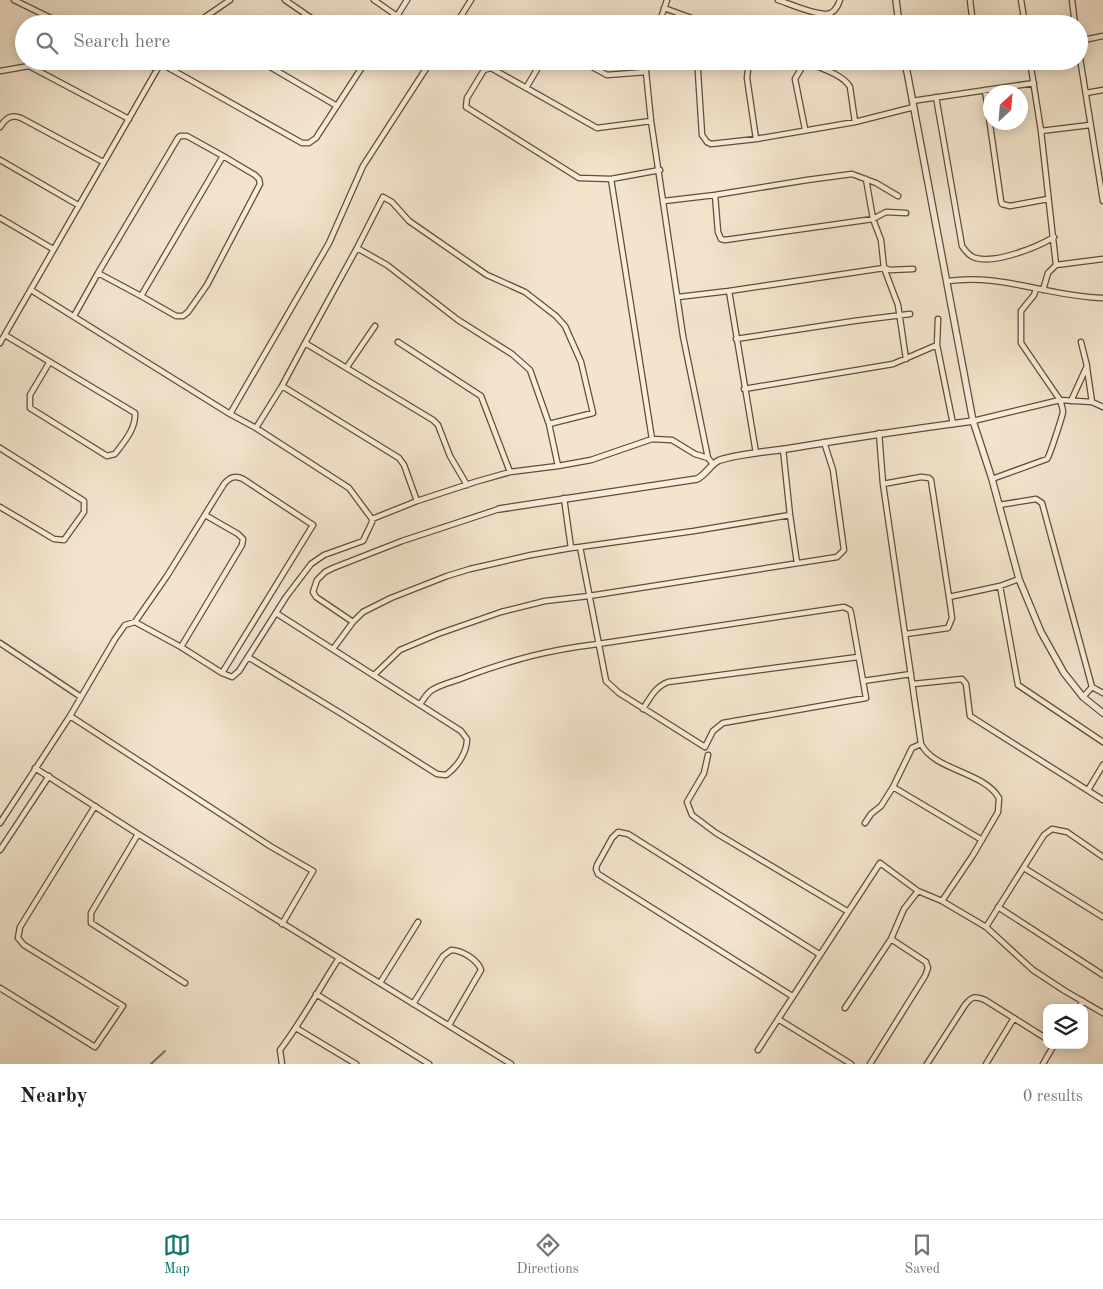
<!DOCTYPE html>
<style>
body{margin:0;font-family:"Old Standard TT",serif;background:#f2f2f2;color:#202124}
.controls{position:absolute;right:15px;bottom:15px;display:grid;overflow:hidden;border-radius:10px;box-shadow:0 2px 12px #0003}
.controls button{width:45px;height:45px;display:grid;place-items:center;padding:0;border:0;border-bottom:1px solid #e0e0e0;background:#fff;color:#202124;font:25px sans-serif}
.compass{position:absolute;left:983px;top:85px;width:45px;height:45px;border-radius:50%;background:#fff;box-shadow:0 2px 12px #0003;rotate:26deg}
.list{margin:0;padding:0;list-style:none}
h2{display:flex;justify-content:space-between;align-items:center;height:65px;margin:0;padding:0 20px;font-size:21px}
h2 small{font-size:16px;font-weight:400;color:#757577}
.icon{flex:none;width:28px;height:28px;fill:none;stroke:currentColor;stroke-width:2;stroke-linecap:round;stroke-linejoin:round}
.map{position:relative;flex:none;width:1103px;height:1064px;overflow:hidden}
.search{position:absolute;background:#fff;box-shadow:0 2px 12px #0003;left:15px;right:15px;top:15px;height:55px;display:flex;align-items:center;gap:12px;box-sizing:border-box;padding:0 18px;border-radius:28px;color:#757577;font-size:19px}
.sheet{height:155px;background:#fff}
nav{display:flex;justify-content:space-around;align-items:center;box-sizing:border-box;height:70px;border-top:1px solid #e0e0e0;background:#fff;font-size:14px;color:#757577}
nav a{display:grid;justify-items:center;gap:2px}
nav .on{color:#0f766e}
.map>svg:first-child{display:block}
.lines{fill:none;stroke-linecap:round;stroke-linejoin:round}
.stream{stroke:#717e6d;stroke-width:2}
.minor-casing{stroke:#624e33;stroke-width:7}
.tertiary-casing{stroke:#624e33;stroke-width:8}
.minor{stroke:#f7eede;stroke-width:4.5}
.tertiary{stroke:#f7eede;stroke-width:5.5}
</style>
<div class="map">
<svg width="1103" height="1064" viewBox="0 0 1103 1064">
<rect width="100%" height="100%" fill="#f3e5cd"/>
<filter id="stains"><feTurbulence type="fractalNoise" baseFrequency=".004" numOctaves="4"/><feColorMatrix values="0 0 0 0 .2 0 0 0 0 .09 0 0 0 0 .02 0 0 0 .5 -.17"/></filter>
<radialGradient id="worn" r=".72"><stop offset=".6" stop-color="#630" stop-opacity="0"/><stop offset="1" stop-color="#630" stop-opacity=".3"/></radialGradient>
<g class="lines">
<!-- stream -->
<path class="stream" d="M 151,1064 L 165,1051"/>
<!-- minor casing -->
<g class="minor-casing">
<path id="minor" d="M 14,0 L 63,24
M 285,0 L 320,24
M 374,0 L 397,16
M 778,0 C 790,4 815,15 827,14 C 835,13 838,6 840,0
M 970,0 L 973,24
M 1021,0 L 1025,24
M 1072,0 L 1075,24
M 664,8 L 708,24
M 195,24 L 230,0
M 392,24 L 407,0
M 456,24 L 471,0
M 659,24 L 667,0
M 1079,41 L 1103,36
M 1079,52 L 1103,201
M 141,61 L 157,69
M 260,61 L 337,106
M 581,61 L 607,75 L 646,72
M 647,61 L 646,72 L 651,121 L 683,336 L 708,458 L 713,464
M 699,61 L 698,72 L 702,135 L 707,142 L 711,144 L 756,139 L 855,122 L 914,107
M 749,61 L 747,78 L 756,139
M 803,61 C 817,67 843,74 850,87 L 855,122
M 1030,61 L 1041,131 L 1056,265
M 805,62 L 795,79 L 805,129
M 160,63 L 302,143 L 309,143 L 316,138 L 366,61
M 0,71 L 29,66 L 129,119
M 526,88 L 542,61
M 985,90 L 1001,201 L 1002,204 L 1010,206 L 1048,199
M 1086,93 L 1103,90
M 936,97 L 962,246 C 966,252 970,257 976,258 C 995,264 1038,247 1054,237
M 912,101 L 1034,83
M 651,121 L 597,128 L 491,68 L 484,70 L 467,98 L 466,107 L 579,178 L 611,179 L 660,170
M 0,127 C 6,118 11,114 21,118 L 103,162
M 1041,131 L 1090,125
M 0,160 L 78,205
M 611,179 L 652,439
M 866,179 L 873,219 L 881,240 L 884,268 L 898,305 L 906,359
M 715,195 L 718,232 L 721,239 L 725,240 L 873,219 L 886,212 L 906,213
M 664,201 L 715,195 L 807,180 L 852,174 L 876,183 L 898,196
M 0,218 L 53,249
M 357,248 L 383,197 L 392,202 L 409,221 L 487,275 L 525,292 L 556,316 L 565,326 L 581,362 L 593,413 L 549,424
M 948,281 C 1000,273 1051,297 1103,298
M 1043,290 L 1048,273 L 1056,265 L 1103,259
M 729,291 L 756,453
M 141,296 L 176,316 L 183,316 L 188,312 L 207,285 L 260,184 L 259,179 L 255,175 L 223,156
M 678,297 L 729,291 L 884,268 L 890,270 L 913,269
M 74,316 L 98,273 L 141,296 L 223,156 L 187,136 L 180,136 L 178,138 L 98,273
M 938,319 L 937,345 L 953,424
M 5,335 L 135,413 C 136,429 124,442 115,454 L 107,456 L 30,408 L 30,395 L 49,363
M 736,339 L 854,321 L 910,314
M 398,342 L 481,396 L 510,472
M 0,343 L 162,61
M 305,343 L 357,248 L 387,265 L 458,320 L 512,354 L 530,370 L 549,424 L 558,466
M 347,367 L 375,326
M 1087,368 L 1092,402
M 282,386 L 305,343 L 433,420 L 438,425 L 450,456 L 467,485
M 744,389 L 893,364 L 937,345
M 1071,401 L 1087,366 L 1081,342
M 230,414 L 329,243 L 363,166 L 431,61
M 973,421 L 1060,400 L 1092,402 L 1103,407
M 256,428 L 282,386 L 399,458 L 404,465 L 417,501
M 879,433 L 883,484 L 921,744 C 935,771 983,771 999,798 L 998,812 L 973,855 L 942,901
M 0,448 L 84,501 L 84,512 L 64,540 L 54,539 L 0,507
M 783,449 L 790,515 L 797,563
M 992,479 L 1047,459 C 1050,455 1062,417 1063,412 C 1063,408 1061,404 1060,400 L 1021,343 L 1021,311 L 1034,295 L 1036,289
M 883,484 L 921,477 L 929,478 L 931,480 L 949,597 L 952,618 L 948,628 L 906,634
M 999,505 L 1036,499 L 1042,503 L 1092,687 L 1083,697
M 372,519 L 417,501 L 475,482 L 510,472 L 558,466 L 591,460 L 652,439 L 672,440 L 695,454 L 708,458
M 580,547 L 694,531 L 790,515
M 1000,586 L 1018,685 L 1103,742
M 949,597 L 1000,586 L 1019,579
M 135,622 L 167,576 L 224,484 C 230,477 235,475 243,479 L 313,525 L 222,673
M 353,622 L 316,597 L 313,592 L 317,580 L 325,572 L 333,568 L 402,541 L 499,509
M 0,643 L 81,697
M 181,647 L 242,545 L 243,539 L 238,534 L 205,515
M 333,649 L 353,622 L 363,612 L 391,598 L 447,576 L 470,569 L 531,555 L 571,548
M 248,657 L 342,714 L 437,774 L 446,775 C 457,767 467,753 467,739 L 461,731 L 276,613
M 374,675 L 400,650 L 438,634 L 501,612 L 545,601 L 589,596 L 837,557 L 844,550 L 833,470 L 824,442
M 863,681 L 911,674
M 913,684 L 962,679 L 966,684 L 970,716 L 1103,800
M 1092,687 L 1103,693
M 420,704 C 424,699 427,693 432,690 C 443,683 457,681 468,676 C 514,659 549,650 598,644 L 844,607 L 850,610 L 851,613 L 866,698 L 723,723 L 713,731 L 705,747 L 619,693 L 606,681 L 580,547 L 571,548 L 564,498
M 643,709 C 650,698 655,687 668,682 L 858,657
M 70,716 L 270,846 L 313,871 L 282,924
M 708,755 L 704,773 L 687,802 L 692,815 L 716,833 L 847,911
M 35,768 L 138,834 L 511,1064
M 893,787 L 912,748 L 921,744
M 1088,790 L 1103,765
M 0,823 L 70,716 L 115,639 L 125,625 L 135,622 L 181,647 L 222,673 L 232,677 L 239,671 L 286,597 L 311,564 L 324,555 L 363,541 L 372,522 L 372,519 L 349,488 L 256,428 L 230,414 L 31,290
M 865,823 L 871,814 L 881,806 L 893,787 L 982,840
M 138,834 L 91,913 L 91,923 L 185,983
M 0,850 L 49,776
M 1024,868 L 1103,917
M 998,907 L 1103,975
M 986,927 L 1044,835 L 1052,829 L 1067,832 L 1103,857
M 380,983 L 418,922
M 0,988 L 95,1047 L 123,1006 L 24,945 L 18,938 L 20,927 L 95,806
M 316,994 L 429,1064
M 792,996 L 598,874 L 596,869 L 597,865 L 612,838 L 618,832 L 628,834 L 819,954
M 413,1004 L 443,956 L 451,950 C 462,950 478,960 481,970 L 449,1025
M 845,1008 L 891,939 L 904,909 L 918,891
M 1078,1008 L 1083,1001
M 778,1019 L 851,1064
M 296,1028 L 356,1064
M 758,1050 L 880,863 L 918,891 L 942,901 L 986,927 L 1033,970 L 1065,991 L 1103,1013
M 282,1064 L 280,1050 C 302,1021 319,989 339,958
M 870,1064 L 925,976 L 928,968 L 926,962 L 891,939
M 927,1064 L 965,1005 C 972,996 975,996 985,1000 L 1047,1039
M 986,1064 L 1014,1018
M 1043,1064 L 1054,1045"/>
</g>
<!-- tertiary casing -->
<g class="tertiary-casing">
<path id="tertiary" d="M 896,0 L 899,24
M 905,61 L 973,421 L 992,479 L 1019,579 L 1041,632 L 1064,673 L 1083,697 L 1103,713
M 499,509 L 697,479 C 707,474 711,463 720,460 C 743,453 768,452 792,448 C 852,438 913,429 973,421"/>
</g>
<!-- minor -->
<use href="#minor" class="minor"/>
<!-- tertiary -->
<use href="#tertiary" class="tertiary"/>
</g>
<rect width="100%" height="100%" filter="url(#stains)"/>
<rect width="100%" height="100%" fill="url(#worn)"/>
</svg>
<div class="controls">
<button><svg class="icon" aria-label="layers" viewBox="0 0 24 24"><path d="M12 4l9 5-9 5-9-5zM3 14l9 5 9-5"/></svg></button>
</div>
<svg class="compass" viewBox="-18 -18 36 36"><path d="M0-13l5 13h-10z" fill="#e53935"/><path d="M0 13l5-13h-10z" fill="#757577"/></svg>
<div class="search"><svg class="icon" aria-label="search" viewBox="0 0 24 24"><circle cx="10" cy="10" r="6"/><path d="M15 15l6 6"/></svg>Search here</div>
</div>
<section class="sheet">
<h2>Nearby<small>0 results</small></h2>
<ul class="list">
</ul>
</section>
<nav>
<a class="on"><svg class="icon" aria-label="map" viewBox="0 0 24 24"><path d="M3 6l6-2 6 2 6-2v14l-6 2-6-2-6 2zM9 4v14M15 6v14"/></svg>Map</a>
<a><svg class="icon" aria-label="directions" viewBox="0 0 24 24"><path d="M12 3l9 9-9 9-9-9zM9 14v-3h6M13 9l2 2-2 2"/></svg>Directions</a>
<a><svg class="icon" aria-label="saved" viewBox="0 0 24 24"><path d="M7 4h10v16l-5-4-5 4z"/></svg>Saved</a>
</nav>
